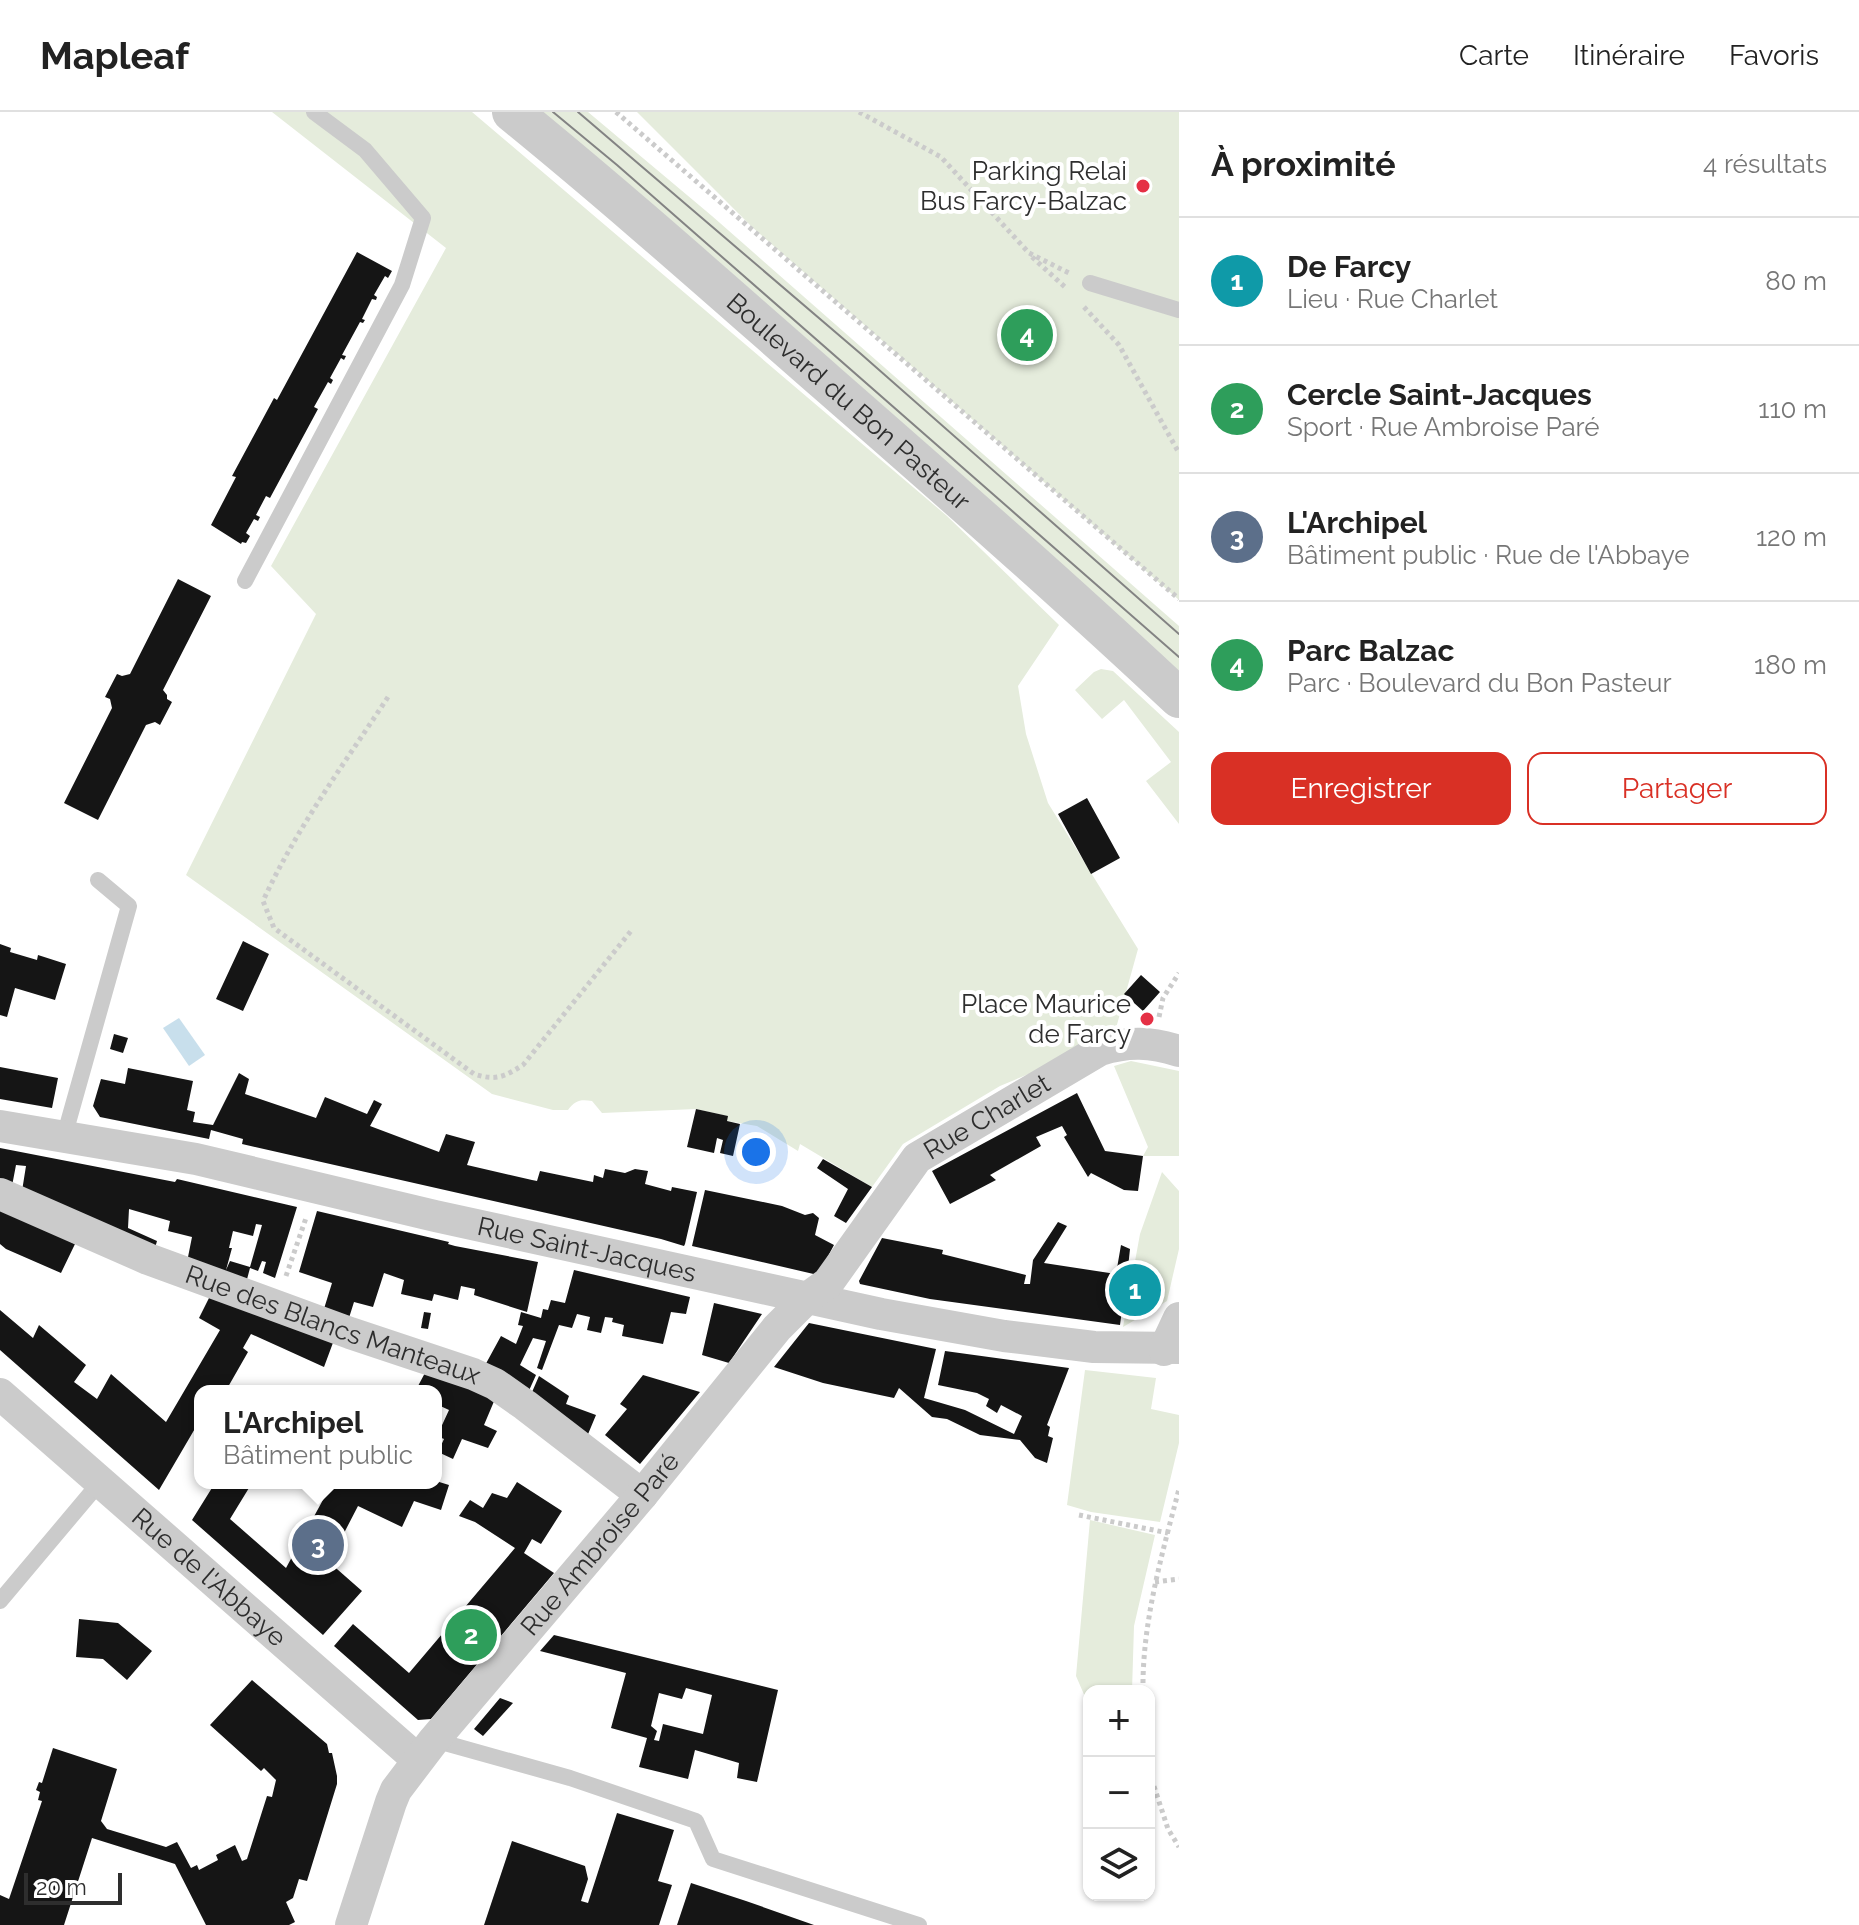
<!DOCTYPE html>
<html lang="fr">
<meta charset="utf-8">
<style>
body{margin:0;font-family:Raleway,sans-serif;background:#f6f6f6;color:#222}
.controls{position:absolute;right:24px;bottom:24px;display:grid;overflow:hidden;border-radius:16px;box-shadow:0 2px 6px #0004}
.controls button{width:72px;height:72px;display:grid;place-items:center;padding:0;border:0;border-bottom:2px solid #e0e0e0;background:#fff;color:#222;font:40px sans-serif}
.scale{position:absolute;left:24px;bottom:20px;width:98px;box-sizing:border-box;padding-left:8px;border:4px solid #2e2e2e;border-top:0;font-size:22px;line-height:28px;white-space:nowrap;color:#2e2e2e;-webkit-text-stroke:6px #fff;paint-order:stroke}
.you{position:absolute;left:756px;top:1040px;width:28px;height:28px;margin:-20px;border:6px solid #fff;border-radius:50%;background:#1a73e8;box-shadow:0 0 0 12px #1a73e833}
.badge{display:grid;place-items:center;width:52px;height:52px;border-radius:50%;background:#d93025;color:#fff;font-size:26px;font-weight:700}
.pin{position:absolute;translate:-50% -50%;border:4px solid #fff;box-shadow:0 2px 8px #0006}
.popup{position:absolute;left:194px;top:1273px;width:248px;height:104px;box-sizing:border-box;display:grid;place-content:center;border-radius:16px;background:#fff;filter:drop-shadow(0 2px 6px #0005);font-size:26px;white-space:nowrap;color:#767676}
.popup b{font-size:30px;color:#222}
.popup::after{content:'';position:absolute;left:50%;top:100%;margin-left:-16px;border:16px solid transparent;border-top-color:#fff}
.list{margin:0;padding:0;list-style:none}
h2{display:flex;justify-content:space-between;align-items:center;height:104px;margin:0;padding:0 32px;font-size:34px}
h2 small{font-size:26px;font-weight:400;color:#767676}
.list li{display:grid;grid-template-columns:52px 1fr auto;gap:24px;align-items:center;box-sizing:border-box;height:128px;padding:0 32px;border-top:2px solid #e0e0e0}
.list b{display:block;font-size:30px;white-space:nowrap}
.list p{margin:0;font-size:26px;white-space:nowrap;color:#767676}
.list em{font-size:26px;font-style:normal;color:#767676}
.actions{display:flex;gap:16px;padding:24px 32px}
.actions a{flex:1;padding:18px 0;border:2px solid #d93025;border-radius:16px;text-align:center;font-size:28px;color:#d93025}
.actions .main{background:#d93025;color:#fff}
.icon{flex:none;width:44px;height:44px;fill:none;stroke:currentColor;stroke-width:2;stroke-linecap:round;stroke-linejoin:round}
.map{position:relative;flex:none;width:1179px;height:1813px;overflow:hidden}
header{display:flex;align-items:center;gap:48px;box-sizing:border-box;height:112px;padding:0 40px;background:#fff;border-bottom:2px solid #e0e0e0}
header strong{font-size:38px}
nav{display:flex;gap:44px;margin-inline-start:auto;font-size:28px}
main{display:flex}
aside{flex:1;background:#fff}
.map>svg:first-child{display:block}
.green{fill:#e5ecdc}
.water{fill:#c8dfec}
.building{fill:#151515;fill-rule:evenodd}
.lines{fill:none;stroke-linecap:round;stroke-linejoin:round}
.path{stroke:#cbcbcb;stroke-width:5;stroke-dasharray:4 4;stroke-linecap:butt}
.service{stroke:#cbcbcb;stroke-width:16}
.minor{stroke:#cbcbcb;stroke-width:32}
.tertiary{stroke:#cbcbcb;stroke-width:40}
.tram{stroke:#838383;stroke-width:2}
.poi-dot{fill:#e53045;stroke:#fff;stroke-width:3}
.labels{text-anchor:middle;stroke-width:8;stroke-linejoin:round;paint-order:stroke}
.poi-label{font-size:26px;fill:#2e2e2e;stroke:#fff;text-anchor:end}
.street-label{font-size:26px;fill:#2e2e2e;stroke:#fff}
</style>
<header>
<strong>Mapleaf</strong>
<nav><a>Carte</a><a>Itinéraire</a><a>Favoris</a></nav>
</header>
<main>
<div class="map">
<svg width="1179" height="1813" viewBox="0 0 1179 1813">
<rect width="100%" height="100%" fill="#fff"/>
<!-- green -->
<path class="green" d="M 272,0 L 472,0 L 947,404 L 1059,513 L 1018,574 L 1026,622 L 1048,691 L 1138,837 L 1113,927 L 1000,974 L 903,1032 L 872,1075 L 800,1032 L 798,1039 L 757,1014 L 727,1009 L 727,1004 L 696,997 L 602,1001 L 592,989 C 581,987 575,988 568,998 L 553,998 L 492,982 L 186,763 L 316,502 L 271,454 L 446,136 Z
M 539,0 L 588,0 L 712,104 L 1179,514 L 1179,560 Z
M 637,0 L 1179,0 L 1179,488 L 752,115 Z
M 1101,557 L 1113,559 L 1179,620 L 1179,712 L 1146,669 L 1171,650 L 1124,588 L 1102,607 L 1075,578 L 1094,560 Z
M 1131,949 L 1179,959 L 1179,1044 L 1143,1044 L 1148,1035 L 1114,954 Z
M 1162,1060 L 1179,1079 L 1179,1137 L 1167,1189 L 1123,1215 L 1140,1122 Z
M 1085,1258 L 1156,1266 L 1151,1297 L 1179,1303 L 1179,1331 L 1160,1410 L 1091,1400 L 1067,1393 Z
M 1090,1408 L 1155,1423 L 1134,1514 L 1132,1579 L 1089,1579 L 1089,1594 L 1076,1564 Z"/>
<!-- water -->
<path class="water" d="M 179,906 L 205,943 L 189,954 L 163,916 Z"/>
<!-- building -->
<path class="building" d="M 357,140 L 392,159 L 388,166 L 385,164 L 374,183 L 377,185 L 376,188 L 372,187 L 362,207 L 365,208 L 363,211 L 360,210 L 342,243 L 346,244 L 344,248 L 341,246 L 330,266 L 333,268 L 331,272 L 328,270 L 314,295 L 318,297 L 270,386 L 266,384 L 256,403 L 260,405 L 258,409 L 254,407 L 246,421 L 250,424 L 246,431 L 242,430 L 241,432 L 211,413 L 236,365 L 232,364 L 274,286 L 277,288 Z
M 178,467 L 211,484 L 163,578 L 167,583 L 167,587 L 172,590 L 160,613 L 155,610 L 146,613 L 98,708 L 64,691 L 112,596 L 110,587 L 105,585 L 117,562 L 122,564 L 130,562 Z
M 1087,686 L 1120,746 L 1091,762 L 1058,702 Z
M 243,829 L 269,842 L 243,899 L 216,887 Z
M 0,832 L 11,836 L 10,840 L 37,848 L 38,843 L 66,852 L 55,888 L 15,876 L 7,905 L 0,903 Z
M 1141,863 L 1160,880 L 1143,899 L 1124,882 Z
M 114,922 L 128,926 L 123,941 L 110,937 Z
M 0,955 L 58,966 L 52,996 L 0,987 Z
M 128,956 L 193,969 L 187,998 L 195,1000 L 193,1010 L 213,1013 L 239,961 L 249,967 L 245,982 L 316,1006 L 325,985 L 367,1002 L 374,988 L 382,992 L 370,1014 L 439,1040 L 446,1022 L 475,1030 L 467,1053 L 532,1068 L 537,1069 L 540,1059 L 593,1070 L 594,1063 L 603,1066 L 605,1057 L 625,1061 L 635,1057 L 648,1059 L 645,1072 L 671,1079 L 672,1075 L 697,1080 L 685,1132 L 684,1134 L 661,1127 L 242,1032 L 243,1027 L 211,1018 L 209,1027 L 100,1005 L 93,994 L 101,967 L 125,972 Z
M 1077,981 L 1105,1039 L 1143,1044 L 1138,1079 L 1124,1078 L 1091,1061 L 1088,1065 L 1064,1025 L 1067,1023 L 1062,1014 L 1036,1025 L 1041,1034 L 990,1063 L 996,1068 L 950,1092 L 932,1059 Z
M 696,997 L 728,1004 L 727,1009 L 740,1012 L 733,1044 L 720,1041 L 723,1028 L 717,1026 L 714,1041 L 687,1035 Z
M 0,1036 L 175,1070 L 177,1067 L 297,1095 L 275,1166 L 263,1161 L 266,1150 L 262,1149 L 258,1159 L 250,1156 L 246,1171 L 187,1150 L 192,1125 L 168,1119 L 170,1109 L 129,1097 L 128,1116 L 157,1129 L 153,1143 L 22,1079 L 26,1054 L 16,1053 L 12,1074 L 0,1068 ZM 256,1112 L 262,1113 L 250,1155 L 230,1149 L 226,1158 L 232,1136 L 229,1136 L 233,1119 L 253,1124 Z
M 823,1047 L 872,1075 L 846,1111 L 834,1104 L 848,1077 L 817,1056 Z
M 705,1078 L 782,1094 L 805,1103 L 813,1101 L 819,1106 L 815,1123 L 834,1133 L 818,1163 L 692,1134 Z
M 0,1095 L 75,1132 L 61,1161 L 6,1137 L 0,1132 Z
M 317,1099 L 449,1130 L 448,1132 L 455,1134 L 538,1150 L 527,1200 L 474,1183 L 475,1177 L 461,1174 L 458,1188 L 434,1182 L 432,1189 L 401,1182 L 404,1168 L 384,1161 L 373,1195 L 354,1190 L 348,1209 L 323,1200 L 332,1171 L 299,1160 Z
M 1058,1110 L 1067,1114 L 1044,1151 L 1116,1162 L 1121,1133 L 1130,1137 L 1127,1165 L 1144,1167 L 1142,1190 L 1125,1188 L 1126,1169 L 1120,1213 L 930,1187 L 860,1172 L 859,1169 L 882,1126 L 943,1138 L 942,1142 L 1026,1163 L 1024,1172 L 1030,1172 L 1033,1148 Z
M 574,1158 L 690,1185 L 686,1202 L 671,1200 L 663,1232 L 622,1224 L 624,1213 L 612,1210 L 613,1206 L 605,1205 L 601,1221 L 587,1218 L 590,1205 L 577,1202 L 572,1216 L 559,1213 L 542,1258 L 537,1256 L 546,1229 L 533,1226 L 520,1253 L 536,1263 L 527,1283 L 483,1257 L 501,1224 L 516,1232 L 523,1214 L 518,1213 L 521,1200 L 541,1206 L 543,1197 L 548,1198 L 551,1188 L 565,1191 Z
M 211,1182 L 334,1228 L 324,1255 L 251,1222 L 243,1236 L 248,1240 L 228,1275 L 236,1279 L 200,1279 L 200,1308 L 159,1378 L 0,1238 L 0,1198 L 33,1226 L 39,1213 L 86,1253 L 74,1270 L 97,1287 L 111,1262 L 166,1310 L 220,1218 L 199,1206 Z
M 714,1191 L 762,1202 L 729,1251 L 702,1243 Z
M 424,1200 L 431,1201 L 428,1217 L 421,1216 Z
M 809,1211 L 936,1237 L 924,1286 L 965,1298 L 1014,1322 L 1022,1304 L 1001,1293 L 997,1301 L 986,1294 L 989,1287 L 977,1281 L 938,1273 L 945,1239 L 1069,1256 L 1047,1313 L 1050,1315 L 1048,1324 L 1053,1326 L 1047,1351 L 1035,1346 L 1020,1328 L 980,1323 L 947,1307 L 932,1305 L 899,1276 L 894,1286 L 823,1271 L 774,1255 Z
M 426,1259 L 495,1287 L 484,1313 L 497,1319 L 488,1336 L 462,1327 L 453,1347 L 438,1340 L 444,1327 L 437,1324 L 449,1298 L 436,1292 L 436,1279 L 419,1279 L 418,1274 Z
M 643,1263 L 700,1280 L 640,1352 L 605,1323 L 627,1297 L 620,1292 Z
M 539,1264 L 569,1284 L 566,1292 L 596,1303 L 586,1327 L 529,1287 Z
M 436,1369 L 449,1373 L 441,1398 L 414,1389 L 402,1415 L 358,1394 L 329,1450 L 362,1479 L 323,1523 L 192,1408 L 215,1371 L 252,1371 L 230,1407 L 286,1456 L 324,1386 L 302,1371 L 436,1371 Z
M 517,1370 L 562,1399 L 541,1432 L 532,1427 L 524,1441 L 554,1461 L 431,1607 L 418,1608 L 334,1534 L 353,1512 L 409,1561 L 515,1436 L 475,1410 L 459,1404 L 470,1388 L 483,1396 L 492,1381 L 507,1386 Z
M 79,1507 L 118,1511 L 152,1539 L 127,1568 L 103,1547 L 76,1545 Z
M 554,1523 L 778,1578 L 757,1670 L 737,1666 L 739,1651 L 695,1638 L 688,1667 L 639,1655 L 647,1626 L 611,1616 L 626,1561 L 540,1539 ZM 686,1576 L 712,1583 L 703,1622 L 663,1612 L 659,1629 L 654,1628 L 657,1619 L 651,1614 L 659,1581 L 682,1587 Z
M 252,1568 L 327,1632 L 329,1641 L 332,1641 L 337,1664 L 337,1672 L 307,1769 L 299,1767 L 293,1786 L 286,1790 L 295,1810 L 289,1813 L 206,1813 L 175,1752 L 92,1726 L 64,1813 L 0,1813 L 0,1783 L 9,1787 L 42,1689 L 38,1688 L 40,1680 L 36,1678 L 39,1670 L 42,1671 L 53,1636 L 117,1657 L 101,1709 L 107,1717 L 166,1735 L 177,1730 L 191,1756 L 197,1753 L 199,1758 L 218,1748 L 216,1743 L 235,1733 L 242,1749 L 247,1747 L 267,1684 L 272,1685 L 276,1668 L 264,1656 L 261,1659 L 210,1613 Z
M 500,1586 L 513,1591 L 483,1624 L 474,1617 Z
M 617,1701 L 674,1718 L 658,1769 L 672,1773 L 659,1813 L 484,1813 L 512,1729 L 585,1754 L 588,1767 L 581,1789 L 588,1791 Z
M 691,1771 L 746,1789 L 814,1813 L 677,1813 Z"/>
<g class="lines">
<!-- path -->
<path class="path" d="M 616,0 L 1179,487
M 859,0 L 941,45 L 1029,141 L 1071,162
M 1032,145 L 1066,176
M 1084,195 L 1119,233 L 1179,341
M 388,585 C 344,652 296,717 263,789 L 274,816 L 474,962 C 496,969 504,965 523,953 L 631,819
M 1159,905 L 1163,886 L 1179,861
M 286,1164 L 306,1106
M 1079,1403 L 1168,1421
M 1155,1470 L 1179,1467
M 1143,1579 C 1142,1511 1162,1442 1179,1377
M 1149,1659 L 1168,1717 L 1179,1735"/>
<!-- service -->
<path class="service" d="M 1090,171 L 1179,198
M 245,469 L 402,173 L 423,106 L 365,38 L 314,0
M 64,1025 L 129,794 L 98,768
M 0,1489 L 101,1369
M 434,1628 L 570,1666 L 696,1709 L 713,1747 L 919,1813"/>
<!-- minor -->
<g class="minor">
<path id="s1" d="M 0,1014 L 196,1047 L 435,1104 L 881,1202 L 1004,1224 L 1094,1235 L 1179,1236"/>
<path id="s2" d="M 0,1082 L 148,1147 L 350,1221 L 473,1262 L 495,1272 L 525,1293 L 642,1383"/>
<path d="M 1164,1238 L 1179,1206"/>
<path id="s3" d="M 0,1282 L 418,1648"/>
<path id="s4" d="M 351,1813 L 391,1690 L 396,1678 L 434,1628 L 642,1383 L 777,1216 L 806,1187 L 828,1171 L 917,1046 L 1100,938 C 1128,929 1151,930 1179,939"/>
</g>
<!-- tertiary -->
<path class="tertiary" id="s5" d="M 512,0 C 619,87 722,179 826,270 C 945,374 1064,478 1179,586"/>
<!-- tram -->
<path class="tram" d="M 553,0 L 617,53 L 1179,545
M 578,0 L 861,242 L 1179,522"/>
</g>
<!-- markers -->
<g class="poi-dot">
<circle cx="1143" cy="74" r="8"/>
<circle cx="1147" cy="907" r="8"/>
</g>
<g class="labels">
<!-- poi labels -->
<g class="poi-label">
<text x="1127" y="68">Parking Relai<tspan x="1127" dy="30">Bus Farcy-Balzac</tspan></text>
<text x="1131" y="901">Place Maurice<tspan x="1131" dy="30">de Farcy</tspan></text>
</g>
<!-- street labels -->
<g class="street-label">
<text dy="9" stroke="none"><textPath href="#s5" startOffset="444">Boulevard du Bon Pasteur</textPath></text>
<text dy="9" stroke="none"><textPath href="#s4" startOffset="1044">Rue Charlet</textPath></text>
<text dy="9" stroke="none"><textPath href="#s1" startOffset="600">Rue Saint-Jacques</textPath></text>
<text dy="9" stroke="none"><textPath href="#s2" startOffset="358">Rue des Blancs Manteaux</textPath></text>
<text dy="9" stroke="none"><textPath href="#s4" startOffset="462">Rue Ambroise Paré</textPath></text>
<text dy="9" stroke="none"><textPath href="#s3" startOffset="278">Rue de l'Abbaye</textPath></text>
</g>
</g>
</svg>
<div class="controls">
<button>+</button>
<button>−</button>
<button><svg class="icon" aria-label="layers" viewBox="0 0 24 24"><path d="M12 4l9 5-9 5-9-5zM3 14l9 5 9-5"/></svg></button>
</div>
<div class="scale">20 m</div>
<div class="you"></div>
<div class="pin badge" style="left:1135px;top:1178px;background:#0f9aa8">1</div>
<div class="pin badge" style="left:471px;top:1523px;background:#2e9e5b">2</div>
<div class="pin badge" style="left:318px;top:1433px;background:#5c6f8a">3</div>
<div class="popup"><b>L'Archipel</b>Bâtiment public</div>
<div class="pin badge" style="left:1027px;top:223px;background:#2e9e5b">4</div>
</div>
<aside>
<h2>À proximité<small>4 résultats</small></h2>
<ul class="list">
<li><span class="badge" style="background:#0f9aa8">1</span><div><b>De Farcy</b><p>Lieu · Rue Charlet</p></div><em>80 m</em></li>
<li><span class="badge" style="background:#2e9e5b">2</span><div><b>Cercle Saint-Jacques</b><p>Sport · Rue Ambroise Paré</p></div><em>110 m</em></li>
<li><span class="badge" style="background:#5c6f8a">3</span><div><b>L'Archipel</b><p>Bâtiment public · Rue de l'Abbaye</p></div><em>120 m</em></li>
<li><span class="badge" style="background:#2e9e5b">4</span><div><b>Parc Balzac</b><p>Parc · Boulevard du Bon Pasteur</p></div><em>180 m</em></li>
</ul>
<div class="actions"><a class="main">Enregistrer</a><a>Partager</a></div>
</aside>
</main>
